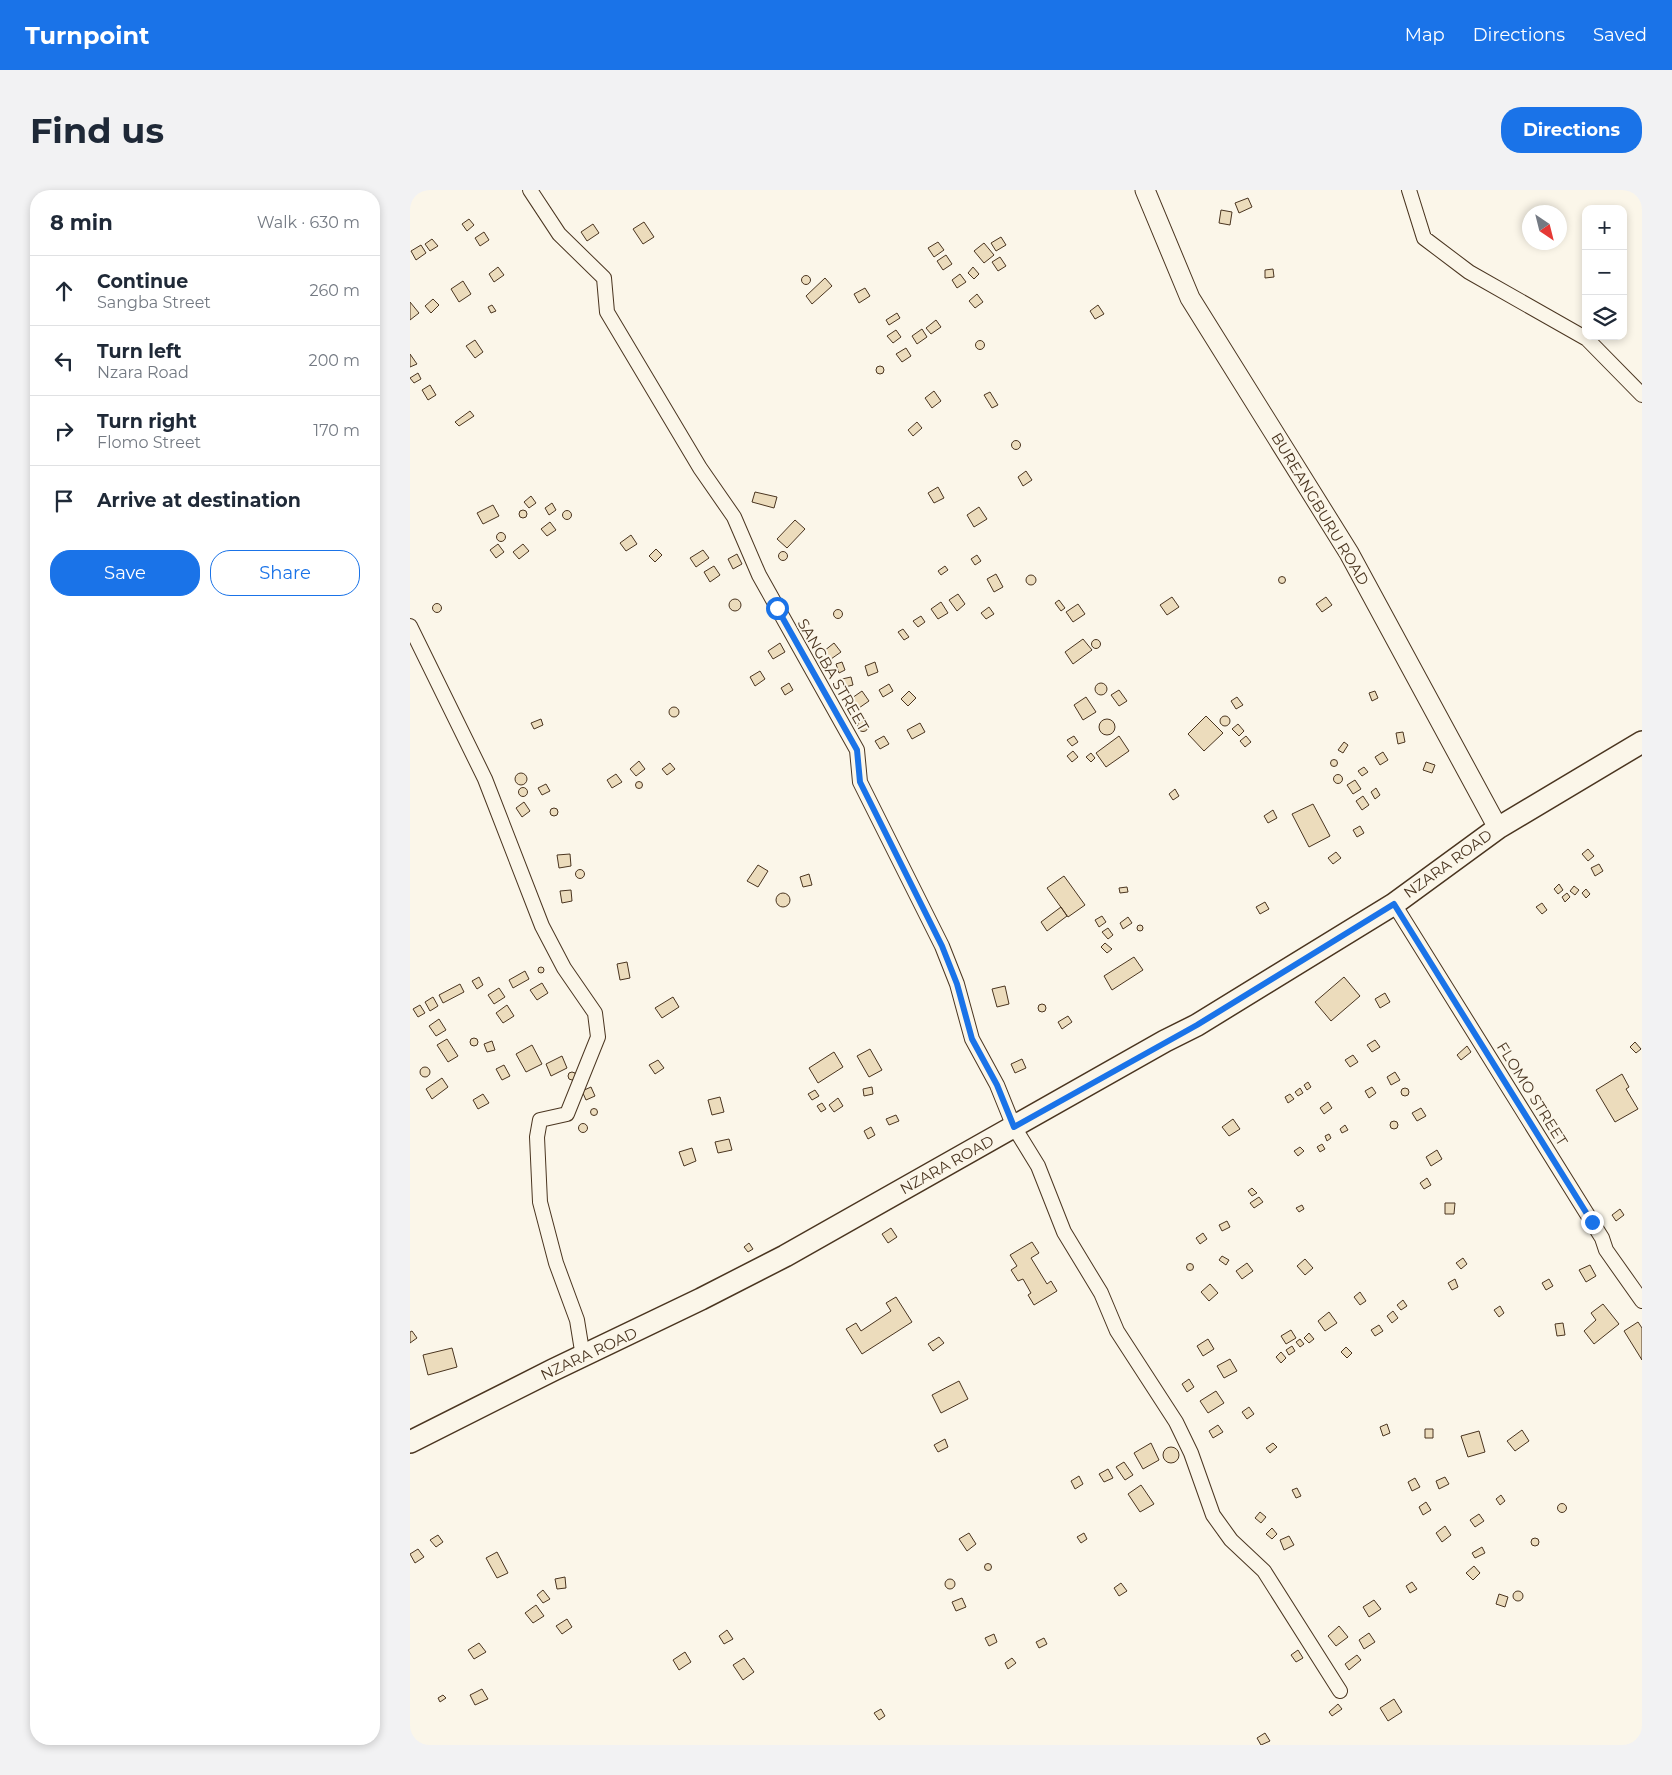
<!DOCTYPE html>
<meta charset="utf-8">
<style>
body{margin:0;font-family:Montserrat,sans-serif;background:#f2f2f3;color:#1f2937}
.controls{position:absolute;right:15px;top:15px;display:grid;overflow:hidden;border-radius:10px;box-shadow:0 2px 8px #0003}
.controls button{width:45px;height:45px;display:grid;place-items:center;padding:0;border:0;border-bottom:1px solid #e0e1e3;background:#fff;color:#1f2937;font:25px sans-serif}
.compass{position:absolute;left:1112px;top:15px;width:45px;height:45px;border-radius:50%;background:#fff;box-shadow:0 2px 8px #0003;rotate:145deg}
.stop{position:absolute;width:15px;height:15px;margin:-11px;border:4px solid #1a73e8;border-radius:50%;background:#fff}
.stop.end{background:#1a73e8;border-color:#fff;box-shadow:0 1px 5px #0008}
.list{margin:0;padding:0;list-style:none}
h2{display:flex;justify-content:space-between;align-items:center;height:65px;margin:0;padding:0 20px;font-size:21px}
h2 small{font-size:16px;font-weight:400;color:#747a83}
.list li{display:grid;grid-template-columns:32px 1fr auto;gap:15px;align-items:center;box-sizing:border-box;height:70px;padding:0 20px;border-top:1px solid #e0e1e3}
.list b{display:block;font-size:19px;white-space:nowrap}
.list p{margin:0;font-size:16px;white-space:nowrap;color:#747a83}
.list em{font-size:16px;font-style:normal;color:#747a83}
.actions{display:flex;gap:10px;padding:15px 20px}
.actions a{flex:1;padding:11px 0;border:1px solid #1a73e8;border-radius:20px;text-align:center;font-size:18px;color:#1a73e8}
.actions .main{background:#1a73e8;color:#fff}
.icon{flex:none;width:28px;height:28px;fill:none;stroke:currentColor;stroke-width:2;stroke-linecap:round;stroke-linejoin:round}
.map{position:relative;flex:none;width:1232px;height:1555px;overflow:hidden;border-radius:20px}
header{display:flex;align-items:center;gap:30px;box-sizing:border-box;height:70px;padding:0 25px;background:#1a73e8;color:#fff}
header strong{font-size:24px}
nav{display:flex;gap:28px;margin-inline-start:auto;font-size:18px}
.intro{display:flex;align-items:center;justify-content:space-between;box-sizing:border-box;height:120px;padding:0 30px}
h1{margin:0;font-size:35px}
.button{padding:12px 22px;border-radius:20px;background:#1a73e8;color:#fff;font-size:18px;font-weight:700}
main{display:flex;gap:30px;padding:0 30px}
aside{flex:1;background:#fff;border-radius:20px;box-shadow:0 2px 8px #0003}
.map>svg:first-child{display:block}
.building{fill:#ecdcbc;stroke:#4a3520}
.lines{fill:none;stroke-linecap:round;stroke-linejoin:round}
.street-casing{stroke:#4a3520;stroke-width:16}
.secondary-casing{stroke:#4a3520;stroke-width:21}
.primary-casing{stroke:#4a3520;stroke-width:24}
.street{stroke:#fbf6e9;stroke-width:14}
.secondary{stroke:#fbf6e9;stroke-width:19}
.primary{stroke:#fbf6e9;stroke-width:21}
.route{stroke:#1a73e8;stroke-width:6}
.labels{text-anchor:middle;stroke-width:4;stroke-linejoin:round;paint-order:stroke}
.street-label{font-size:15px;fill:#4a3520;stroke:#fbf6e9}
</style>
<header>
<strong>Turnpoint</strong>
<nav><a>Map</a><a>Directions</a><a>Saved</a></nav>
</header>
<div class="intro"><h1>Find us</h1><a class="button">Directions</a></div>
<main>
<aside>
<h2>8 min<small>Walk · 630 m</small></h2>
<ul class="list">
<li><svg class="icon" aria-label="ahead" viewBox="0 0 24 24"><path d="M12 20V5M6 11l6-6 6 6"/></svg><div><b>Continue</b><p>Sangba Street</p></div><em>260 m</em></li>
<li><svg class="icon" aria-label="left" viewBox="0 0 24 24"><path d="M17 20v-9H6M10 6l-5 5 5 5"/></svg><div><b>Turn left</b><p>Nzara Road</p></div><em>200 m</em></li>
<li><svg class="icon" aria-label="right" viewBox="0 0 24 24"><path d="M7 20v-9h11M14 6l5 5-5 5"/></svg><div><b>Turn right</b><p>Flomo Street</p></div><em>170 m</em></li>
<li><svg class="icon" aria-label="arrive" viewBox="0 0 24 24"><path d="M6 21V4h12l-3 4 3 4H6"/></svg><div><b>Arrive at destination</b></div></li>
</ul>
<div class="actions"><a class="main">Save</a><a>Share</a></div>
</aside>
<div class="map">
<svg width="1232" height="1555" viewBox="0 0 1232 1555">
<rect width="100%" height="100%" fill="#fbf6e9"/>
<!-- building -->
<path class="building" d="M 838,8 L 842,17 L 829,23 L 825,13 Z
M 811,20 L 822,22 L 820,35 L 809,33 Z
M 59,29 L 64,35 L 57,41 L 52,34 Z
M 234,32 L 244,47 L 233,54 L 223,39 Z
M 183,34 L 189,43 L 177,51 L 171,42 Z
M 74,42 L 79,50 L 70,56 L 65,48 Z
M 591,47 L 596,55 L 586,61 L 581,53 Z
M 22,49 L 28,56 L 20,61 L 15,54 Z
M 528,52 L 534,60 L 524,67 L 518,58 Z
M 574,53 L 584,65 L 574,73 L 564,61 Z
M 11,55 L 16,63 L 6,70 L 1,61 Z
M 536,65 L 542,74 L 533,80 L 527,71 Z
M 590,67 L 596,76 L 588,81 L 582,72 Z
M 88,77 L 94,85 L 84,92 L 79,84 Z
M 563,77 L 569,84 L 564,89 L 558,83 Z
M 863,79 L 864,87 L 855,88 L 855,80 Z
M 550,84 L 556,92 L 547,98 L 542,90 Z
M391.5 90a4.5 4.5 0 1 1 9 0a4.5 4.5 0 1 1-9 0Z
M 415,88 L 422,96 L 402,114 L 396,106 Z
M 53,91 L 61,104 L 49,112 L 41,99 Z
M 455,98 L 460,106 L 449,113 L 444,104 Z
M 567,104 L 573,112 L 565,118 L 559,111 Z
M 23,109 L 29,115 L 21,123 L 15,116 Z
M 0,112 L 9,123 L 0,130 Z
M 82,115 L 86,121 L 81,123 L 78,117 Z
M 688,115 L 694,124 L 685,129 L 680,121 Z
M 487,123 L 490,128 L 479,135 L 476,130 Z
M 526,130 L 531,137 L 521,144 L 516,138 Z
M 512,139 L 517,147 L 507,154 L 502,146 Z
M 486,140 L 491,147 L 483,153 L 477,146 Z
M 65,150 L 73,162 L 65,168 L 56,156 Z
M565.5 155a4.5 4.5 0 1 1 9 0a4.5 4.5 0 1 1-9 0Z
M 496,158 L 501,166 L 492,172 L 486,164 Z
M 0,164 L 7,174 L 0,177 Z
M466 180a4 4 0 1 1 8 0a4 4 0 1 1-8 0Z
M 8,183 L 11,189 L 4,193 L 0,188 Z
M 20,195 L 26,205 L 18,210 L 12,200 Z
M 524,201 L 531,211 L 522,218 L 515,208 Z
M 580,202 L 588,215 L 582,218 L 574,205 Z
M 60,221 L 64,226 L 49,236 L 45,232 Z
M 507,232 L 512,238 L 503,246 L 498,240 Z
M601.5 255a4.5 4.5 0 1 1 9 0a4.5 4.5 0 1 1-9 0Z
M 616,281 L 622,290 L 613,296 L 608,287 Z
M 528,297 L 534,308 L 524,313 L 518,303 Z
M 345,302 L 367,307 L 364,318 L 342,312 Z
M 121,306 L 126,313 L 119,318 L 114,312 Z
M 142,313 L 146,320 L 139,325 L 135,318 Z
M 83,315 L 89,326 L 73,334 L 67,323 Z
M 569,317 L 577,329 L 564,337 L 557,325 Z
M109 324a4 4 0 1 1 8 0a4 4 0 1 1-8 0Z
M152.5 325a4.5 4.5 0 1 1 9 0a4.5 4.5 0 1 1-9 0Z
M 385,330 L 395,339 L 377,358 L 367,349 Z
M 140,332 L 146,340 L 137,346 L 131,339 Z
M86.5 347a4.5 4.5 0 1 1 9 0a4.5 4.5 0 1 1-9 0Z
M 221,345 L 227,354 L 216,361 L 210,353 Z
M 88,354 L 94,362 L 86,368 L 80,360 Z
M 113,354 L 119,361 L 109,369 L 103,362 Z
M 246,359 L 252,365 L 245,372 L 239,366 Z
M 293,360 L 299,368 L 286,377 L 280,368 Z
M368.5 366a4.5 4.5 0 1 1 9 0a4.5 4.5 0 1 1-9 0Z
M 327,364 L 332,374 L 323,379 L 318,369 Z
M 567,365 L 571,371 L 565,375 L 561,369 Z
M 304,376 L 310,385 L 300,392 L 294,382 Z
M 535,376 L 538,380 L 531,385 L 528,381 Z
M 586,384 L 593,397 L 584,402 L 577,389 Z
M616 390a5 5 0 1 1 10 0a5 5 0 1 1-10 0Z
M868.5 390a3.5 3.5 0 1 1 7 0a3.5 3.5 0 1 1-7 0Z
M 548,404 L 555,414 L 547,421 L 539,410 Z
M 762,407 L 769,417 L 757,425 L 750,415 Z
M 916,407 L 922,415 L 912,422 L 906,414 Z
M319 415a6 6 0 1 1 12 0a6 6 0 1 1-12 0Z
M 649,410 L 655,418 L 651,421 L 645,413 Z
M 531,412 L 538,423 L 528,429 L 521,419 Z
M22.5 418a4.5 4.5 0 1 1 9 0a4.5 4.5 0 1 1-9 0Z
M 668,414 L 675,424 L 663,432 L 656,422 Z
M 579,417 L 584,424 L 576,429 L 571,423 Z
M423.5 424a4.5 4.5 0 1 1 9 0a4.5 4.5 0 1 1-9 0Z
M 511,426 L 515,432 L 508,437 L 503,431 Z
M 493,439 L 499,447 L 494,450 L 488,442 Z
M 673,449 L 682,460 L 663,474 L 655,462 Z
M681.5 454a4.5 4.5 0 1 1 9 0a4.5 4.5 0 1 1-9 0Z
M 370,453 L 375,462 L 363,469 L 358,461 Z
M 424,453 L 431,462 L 421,469 L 414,461 Z
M 432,472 L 435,480 L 429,483 L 426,474 Z
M 465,472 L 468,482 L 458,486 L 455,476 Z
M 350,481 L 355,489 L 345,496 L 340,487 Z
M 441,487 L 443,495 L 435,497 L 432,489 Z
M 379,493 L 383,500 L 375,505 L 371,498 Z
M685 499a6 6 0 1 1 12 0a6 6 0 1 1-12 0Z
M 479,494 L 483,501 L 473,507 L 469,500 Z
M 709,500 L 717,511 L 709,516 L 701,505 Z
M 452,501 L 459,511 L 449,518 L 442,508 Z
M 499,501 L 506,508 L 498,516 L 491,509 Z
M 965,501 L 968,508 L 962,511 L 959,503 Z
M 676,507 L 686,522 L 673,530 L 664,515 Z
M 827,507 L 833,515 L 826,519 L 821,511 Z
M259 522a5 5 0 1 1 10 0a5 5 0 1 1-10 0Z
M 796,526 L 813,543 L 794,561 L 778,544 Z
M810 531a5 5 0 1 1 10 0a5 5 0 1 1-10 0Z
M 131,529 L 133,535 L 124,539 L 121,533 Z
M689 537a8 8 0 1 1 16 0a8 8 0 1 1-16 0Z
M447.5 536a5.5 5.5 0 1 1 11 0a5.5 5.5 0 1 1-11 0Z
M 510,533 L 515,542 L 502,549 L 497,540 Z
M 828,534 L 834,541 L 829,546 L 822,539 Z
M 993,542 L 995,552 L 988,554 L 986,543 Z
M 474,546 L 479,554 L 470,559 L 465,551 Z
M 664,546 L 668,552 L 662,556 L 657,550 Z
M 709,546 L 719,561 L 696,577 L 686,563 Z
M 836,546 L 841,552 L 835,557 L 830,551 Z
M 934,552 L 938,555 L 933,563 L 928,560 Z
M 663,561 L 668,567 L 662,572 L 657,566 Z
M 973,562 L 978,570 L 970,575 L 965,567 Z
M 681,563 L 685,568 L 681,572 L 676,567 Z
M920.5 573a3.5 3.5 0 1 1 7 0a3.5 3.5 0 1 1-7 0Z
M 229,571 L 235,579 L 226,586 L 220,579 Z
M 1016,572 L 1025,575 L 1022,583 L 1013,580 Z
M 260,573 L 265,579 L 257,585 L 252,579 Z
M 954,577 L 958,582 L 952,586 L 948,581 Z
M105 589a6 6 0 1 1 12 0a6 6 0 1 1-12 0Z
M 206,584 L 212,592 L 202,598 L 197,590 Z
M923.5 589a4.5 4.5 0 1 1 9 0a4.5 4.5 0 1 1-9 0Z
M 945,590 L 951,599 L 943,604 L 937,595 Z
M225.5 595a3.5 3.5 0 1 1 7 0a3.5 3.5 0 1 1-7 0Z
M 136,594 L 140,601 L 132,605 L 128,598 Z
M108.5 602a4.5 4.5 0 1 1 9 0a4.5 4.5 0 1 1-9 0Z
M 966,598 L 970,605 L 965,609 L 961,602 Z
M 765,599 L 769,606 L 763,610 L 759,604 Z
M 953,606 L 959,615 L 952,620 L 946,611 Z
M 114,612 L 120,621 L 112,627 L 106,618 Z
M 903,614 L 920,646 L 899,657 L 882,624 Z
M140 622a4 4 0 1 1 8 0a4 4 0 1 1-8 0Z
M 863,620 L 867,628 L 858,633 L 854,626 Z
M 950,636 L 954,643 L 947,647 L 943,640 Z
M 1178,659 L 1184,666 L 1178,671 L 1172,664 Z
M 926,662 L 931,668 L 923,674 L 918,668 Z
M 160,664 L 161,676 L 149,678 L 147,665 Z
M 1189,674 L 1193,681 L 1185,686 L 1181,678 Z
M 348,675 L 358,681 L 348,697 L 337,691 Z
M165.5 684a4.5 4.5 0 1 1 9 0a4.5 4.5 0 1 1-9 0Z
M 399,684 L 402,695 L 393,697 L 390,687 Z
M 654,686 L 675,715 L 658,727 L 637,698 Z
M 1149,694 L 1153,700 L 1148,704 L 1144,699 Z
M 1164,696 L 1169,700 L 1165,705 L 1160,701 Z
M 717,697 L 718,702 L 710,703 L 709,698 Z
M 1176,699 L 1180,704 L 1176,708 L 1172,703 Z
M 161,700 L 162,711 L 152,713 L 150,701 Z
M 1157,703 L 1160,707 L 1155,712 L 1152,707 Z
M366 710a7 7 0 1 1 14 0a7 7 0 1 1-14 0Z
M 855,712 L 859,719 L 850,724 L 846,717 Z
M 1132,713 L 1137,720 L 1132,724 L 1126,717 Z
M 651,717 L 657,726 L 637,741 L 631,732 Z
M 692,726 L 696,732 L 689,737 L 685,730 Z
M 718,727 L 722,733 L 713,739 L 710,733 Z
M727 738a3 3 0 1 1 6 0a3 3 0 1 1-6 0Z
M 698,738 L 703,745 L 698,749 L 692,742 Z
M 695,753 L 702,759 L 697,763 L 691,757 Z
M 724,767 L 733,780 L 702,800 L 694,786 Z
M 217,772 L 220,788 L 210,790 L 207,774 Z
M128 780a3 3 0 1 1 6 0a3 3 0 1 1-6 0Z
M 115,781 L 119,789 L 103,798 L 99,790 Z
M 69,787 L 73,795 L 67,799 L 62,791 Z
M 934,787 L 950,806 L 921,831 L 905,812 Z
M 132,793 L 138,803 L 127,810 L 120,800 Z
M 50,794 L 54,802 L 33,813 L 29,805 Z
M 595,796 L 599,814 L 587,817 L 582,799 Z
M 89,798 L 95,807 L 84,814 L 78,805 Z
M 975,803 L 980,812 L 970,818 L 965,809 Z
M 23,807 L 28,816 L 20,821 L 15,812 Z
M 263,807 L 269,817 L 252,828 L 245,818 Z
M628 818a4 4 0 1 1 8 0a4 4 0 1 1-8 0Z
M 10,815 L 15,823 L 8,827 L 3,819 Z
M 97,815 L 104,826 L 93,833 L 86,823 Z
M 658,826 L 662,832 L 652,839 L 648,832 Z
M 29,829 L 36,840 L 26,846 L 19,836 Z
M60 852a4 4 0 1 1 8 0a4 4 0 1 1-8 0Z
M 37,849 L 48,866 L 38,872 L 27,855 Z
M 965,850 L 970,857 L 962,862 L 957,855 Z
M 82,851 L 85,860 L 77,862 L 74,854 Z
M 1225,852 L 1231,859 L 1226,863 L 1220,857 Z
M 122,855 L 132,874 L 116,882 L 106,864 Z
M 1057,856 L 1061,862 L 1051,870 L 1047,865 Z
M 460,859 L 472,880 L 459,887 L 447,866 Z
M 424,862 L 433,877 L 408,893 L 399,878 Z
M 943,865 L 948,872 L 940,877 L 935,870 Z
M 152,866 L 157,878 L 141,886 L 136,874 Z
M 612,869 L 616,878 L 605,883 L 601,874 Z
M 248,870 L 254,878 L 245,884 L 239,875 Z
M 94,875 L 100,886 L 92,890 L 86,879 Z
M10 882a5 5 0 1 1 10 0a5 5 0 1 1-10 0Z
M158 886a4 4 0 1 1 8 0a4 4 0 1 1-8 0Z
M 985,882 L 990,890 L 981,895 L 977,887 Z
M 1212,884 L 1219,897 L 1216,899 L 1228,919 L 1205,932 L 1186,900 Z
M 32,888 L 38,897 L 22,909 L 16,899 Z
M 898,892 L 901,897 L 897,900 L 894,895 Z
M 181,897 L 185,906 L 176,910 L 172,901 Z
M 462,897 L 463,904 L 454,906 L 453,899 Z
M 962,897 L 966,903 L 959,908 L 955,901 Z
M991 902a4 4 0 1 1 8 0a4 4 0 1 1-8 0Z
M 890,898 L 893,903 L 888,906 L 885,902 Z
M 405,900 L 409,906 L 402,910 L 398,904 Z
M 73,904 L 79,913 L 68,919 L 63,910 Z
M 880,904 L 884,909 L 878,913 L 875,907 Z
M 310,907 L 314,922 L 302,925 L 298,910 Z
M 428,908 L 433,916 L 424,922 L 419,915 Z
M 918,912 L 922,918 L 914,924 L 910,918 Z
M 412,913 L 416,919 L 411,922 L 407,916 Z
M 1011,918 L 1016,926 L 1007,931 L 1002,923 Z
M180.5 922a3.5 3.5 0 1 1 7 0a3.5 3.5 0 1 1-7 0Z
M 486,925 L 489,931 L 479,935 L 476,929 Z
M 823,929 L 830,939 L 819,946 L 812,937 Z
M980 935a4 4 0 1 1 8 0a4 4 0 1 1-8 0Z
M168.5 938a4.5 4.5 0 1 1 9 0a4.5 4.5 0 1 1-9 0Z
M 935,935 L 938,940 L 932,943 L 930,939 Z
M 461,937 L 465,945 L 458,949 L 454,941 Z
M 919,944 L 921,948 L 917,951 L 915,946 Z
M 319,949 L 322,960 L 308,963 L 305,952 Z
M 912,954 L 915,959 L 910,962 L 907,957 Z
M 890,957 L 894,961 L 888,966 L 884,961 Z
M 282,958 L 286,971 L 274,976 L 269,962 Z
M 1027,960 L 1032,969 L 1021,976 L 1016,967 Z
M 1017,988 L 1021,995 L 1014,999 L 1010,993 Z
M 842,998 L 847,1003 L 842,1006 L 838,1001 Z
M 849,1007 L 853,1012 L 844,1018 L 840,1013 Z
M 1035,1013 L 1045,1013 L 1044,1024 L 1035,1024 Z
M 892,1015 L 894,1019 L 889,1022 L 886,1018 Z
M 1210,1019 L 1214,1025 L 1206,1031 L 1202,1025 Z
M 817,1031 L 820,1037 L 812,1041 L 809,1035 Z
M 481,1038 L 487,1047 L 478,1053 L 472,1044 Z
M 793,1043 L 797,1049 L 790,1054 L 786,1048 Z
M 622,1052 L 629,1063 L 621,1068 L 637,1094 L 641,1091 L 647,1101 L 624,1115 L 618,1105 L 621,1103 L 613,1089 L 608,1091 L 601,1080 L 607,1076 L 600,1065 Z
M 339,1053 L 343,1059 L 338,1062 L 334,1057 Z
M 812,1066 L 819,1070 L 816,1075 L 809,1070 Z
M 1053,1068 L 1057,1074 L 1051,1079 L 1046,1073 Z
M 895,1069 L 903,1078 L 895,1085 L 887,1076 Z
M 837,1073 L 843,1081 L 832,1089 L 826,1081 Z
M776.5 1077a3.5 3.5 0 1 1 7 0a3.5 3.5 0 1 1-7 0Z
M 1180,1075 L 1186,1086 L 1176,1092 L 1169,1080 Z
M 1045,1089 L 1048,1097 L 1042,1100 L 1038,1093 Z
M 1139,1089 L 1143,1096 L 1136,1100 L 1132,1093 Z
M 800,1094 L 808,1103 L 799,1111 L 791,1102 Z
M 950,1102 L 956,1111 L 950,1115 L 944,1107 Z
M 486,1107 L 502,1132 L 452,1164 L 436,1139 L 446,1133 L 451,1141 L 481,1121 L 476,1113 Z
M 993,1110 L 997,1116 L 991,1120 L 987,1115 Z
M 1193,1114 L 1209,1134 L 1184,1154 L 1174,1141 L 1186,1130 L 1181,1123 Z
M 1090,1116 L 1094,1123 L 1089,1127 L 1084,1120 Z
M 983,1121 L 988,1128 L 982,1133 L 977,1126 Z
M 919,1122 L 927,1133 L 915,1141 L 908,1131 Z
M 1228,1132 L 1232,1138 L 1232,1170 L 1214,1141 Z
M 1153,1133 L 1155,1145 L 1147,1146 L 1145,1134 Z
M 969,1135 L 973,1141 L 965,1146 L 961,1140 Z
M 881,1140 L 886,1148 L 876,1154 L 871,1146 Z
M 2,1141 L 7,1148 L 0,1153 L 0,1142 Z
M 899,1143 L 904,1149 L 899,1153 L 894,1148 Z
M 529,1147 L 534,1153 L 523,1161 L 518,1154 Z
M 798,1149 L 804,1159 L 793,1166 L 787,1156 Z
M 890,1149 L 894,1154 L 890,1157 L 886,1152 Z
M 882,1156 L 885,1161 L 879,1165 L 876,1160 Z
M 936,1157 L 942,1163 L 937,1168 L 931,1162 Z
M 42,1158 L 47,1177 L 18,1185 L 13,1165 Z
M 871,1162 L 876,1168 L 871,1173 L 866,1167 Z
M 820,1169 L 827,1181 L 814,1188 L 807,1176 Z
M 779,1189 L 784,1197 L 777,1202 L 772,1194 Z
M 549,1191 L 558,1209 L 531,1223 L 522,1205 Z
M 806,1201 L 814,1213 L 798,1223 L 790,1211 Z
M 839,1217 L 844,1224 L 837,1229 L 832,1222 Z
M 977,1234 L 980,1243 L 973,1246 L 970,1237 Z
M 808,1235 L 813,1242 L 803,1248 L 799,1241 Z
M 1015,1239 L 1023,1239 L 1023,1248 L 1015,1248 Z
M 1112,1240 L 1119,1251 L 1105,1261 L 1097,1251 Z
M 1069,1241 L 1075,1262 L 1058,1267 L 1051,1246 Z
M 535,1249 L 538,1257 L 528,1262 L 524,1255 Z
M 741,1253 L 749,1270 L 733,1279 L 724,1263 Z
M 863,1253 L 867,1257 L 860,1263 L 856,1258 Z
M753 1265a8 8 0 1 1 16 0a8 8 0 1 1-16 0Z
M 714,1272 L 723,1285 L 715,1290 L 706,1277 Z
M 698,1279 L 703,1288 L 694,1292 L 689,1284 Z
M 669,1286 L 673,1294 L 665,1299 L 661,1291 Z
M 1035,1287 L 1039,1294 L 1029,1299 L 1026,1291 Z
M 1005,1288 L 1010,1297 L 1002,1301 L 998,1292 Z
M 731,1295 L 744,1314 L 730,1322 L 718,1304 Z
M 887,1298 L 891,1306 L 886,1308 L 882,1300 Z
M 1091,1305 L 1095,1311 L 1090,1315 L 1086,1309 Z
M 1016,1312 L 1021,1320 L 1013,1325 L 1009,1317 Z
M1147.5 1318a4.5 4.5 0 1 1 9 0a4.5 4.5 0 1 1-9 0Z
M 850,1322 L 856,1327 L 851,1333 L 845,1328 Z
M 1069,1324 L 1074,1331 L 1065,1337 L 1060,1330 Z
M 1035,1336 L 1041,1345 L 1032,1352 L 1026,1343 Z
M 862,1338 L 867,1344 L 862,1349 L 856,1344 Z
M 559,1343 L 566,1354 L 557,1361 L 549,1349 Z
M 674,1343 L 677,1349 L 671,1353 L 667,1347 Z
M 28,1345 L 33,1352 L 26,1357 L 20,1350 Z
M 879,1346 L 884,1355 L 874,1360 L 870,1350 Z
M1121 1352a4 4 0 1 1 8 0a4 4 0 1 1-8 0Z
M 1072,1357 L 1075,1363 L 1065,1368 L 1062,1363 Z
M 8,1359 L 14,1367 L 5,1373 L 0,1364 Z
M 87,1362 L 98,1383 L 87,1388 L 76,1368 Z
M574.5 1377a3.5 3.5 0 1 1 7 0a3.5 3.5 0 1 1-7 0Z
M 1064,1376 L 1070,1383 L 1063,1390 L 1056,1383 Z
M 155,1387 L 156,1398 L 147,1399 L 145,1389 Z
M535 1394a5 5 0 1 1 10 0a5 5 0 1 1-10 0Z
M 1002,1392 L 1007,1399 L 1000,1403 L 996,1396 Z
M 711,1393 L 717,1401 L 709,1406 L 704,1398 Z
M 133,1400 L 140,1409 L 133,1413 L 127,1405 Z
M1103 1406a5 5 0 1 1 10 0a5 5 0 1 1-10 0Z
M 1089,1404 L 1098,1407 L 1095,1417 L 1086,1414 Z
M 552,1408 L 556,1417 L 546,1421 L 542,1412 Z
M 964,1410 L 971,1419 L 959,1427 L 953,1417 Z
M 126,1415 L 134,1426 L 123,1433 L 115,1423 Z
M 157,1429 L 162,1437 L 152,1444 L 146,1436 Z
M 929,1436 L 938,1447 L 926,1456 L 918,1446 Z
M 317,1440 L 323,1449 L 314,1454 L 309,1446 Z
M 959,1443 L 965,1452 L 954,1459 L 949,1450 Z
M 584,1444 L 587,1452 L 579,1456 L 575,1448 Z
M 634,1448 L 637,1454 L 629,1458 L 626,1452 Z
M 69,1453 L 76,1462 L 64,1469 L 58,1460 Z
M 888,1460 L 893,1468 L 886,1472 L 881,1465 Z
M 275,1462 L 281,1472 L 269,1480 L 263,1470 Z
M 947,1465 L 951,1470 L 939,1480 L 935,1474 Z
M 334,1468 L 344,1482 L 333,1490 L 323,1475 Z
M 602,1468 L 606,1473 L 598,1479 L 595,1473 Z
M 72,1499 L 78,1509 L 65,1515 L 60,1505 Z
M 33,1505 L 36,1508 L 30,1512 L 28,1508 Z
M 984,1509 L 992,1522 L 978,1531 L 970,1518 Z
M 928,1514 L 932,1519 L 922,1526 L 919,1522 Z
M 471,1519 L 475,1526 L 469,1530 L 464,1523 Z
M 855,1543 L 860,1551 L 851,1555 L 847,1548 Z"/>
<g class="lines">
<!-- street casing -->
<g class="street-casing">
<path id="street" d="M 120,0 L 149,44 L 194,88 L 197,122 L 290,278 L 324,327 L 349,385 L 447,560 L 450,592 L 532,756 L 547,794 L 562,849 L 587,895 L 604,937 L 628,976 L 654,1042 L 691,1103 L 707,1141 L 766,1232 L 781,1263 L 803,1325 L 821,1350 L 854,1381 L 930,1501
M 999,0 L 1014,48 L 1059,82 L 1177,149 L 1232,205
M 0,436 L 75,589 L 132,736 L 154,778 L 185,823 L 188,847 L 157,924 L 130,930 L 127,947 L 130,1012 L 146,1073 L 167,1130 L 173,1167
M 984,714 L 1192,1048 L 1196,1060 L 1232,1111"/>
</g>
<!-- secondary casing -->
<g class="secondary-casing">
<path id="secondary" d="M 735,0 L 780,108 L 939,363 L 1088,638"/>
</g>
<!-- primary casing -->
<g class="primary-casing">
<path id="primary" d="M 0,1252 L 143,1180 L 291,1109 L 375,1066 L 755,851 L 787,835 L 984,714 L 1088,638 L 1232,552"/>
</g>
<!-- street -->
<use href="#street" class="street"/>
<!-- secondary -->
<use href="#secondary" class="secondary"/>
<!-- primary -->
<use href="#primary" class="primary"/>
</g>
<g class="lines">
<!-- route -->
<path class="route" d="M 367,418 L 447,560 L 450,592 L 532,756 L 547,794 L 562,849 L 587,895 L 604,937 L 787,835 L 984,714 L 1182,1032"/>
</g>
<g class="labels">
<!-- street labels -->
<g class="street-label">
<text transform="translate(910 319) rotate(59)" y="5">BUREANGBURU ROAD</text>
<text transform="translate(423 485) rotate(60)" y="5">SANGBA STREET</text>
<text transform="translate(1038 674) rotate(-36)" y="5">NZARA ROAD</text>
<text transform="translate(1122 904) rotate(58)" y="5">FLOMO STREET</text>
<text transform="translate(537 975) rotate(-29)" y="5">NZARA ROAD</text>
<text transform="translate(179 1164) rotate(-25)" y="5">NZARA ROAD</text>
</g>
</g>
</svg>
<div class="controls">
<button>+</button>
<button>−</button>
<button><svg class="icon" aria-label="layers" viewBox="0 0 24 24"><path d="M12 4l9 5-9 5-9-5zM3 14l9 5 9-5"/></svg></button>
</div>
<svg class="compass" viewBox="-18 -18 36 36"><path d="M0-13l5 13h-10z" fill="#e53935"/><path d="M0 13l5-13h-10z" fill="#747a83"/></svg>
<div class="stop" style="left:367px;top:418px"></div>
<div class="stop end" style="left:1182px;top:1032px"></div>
</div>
</main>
